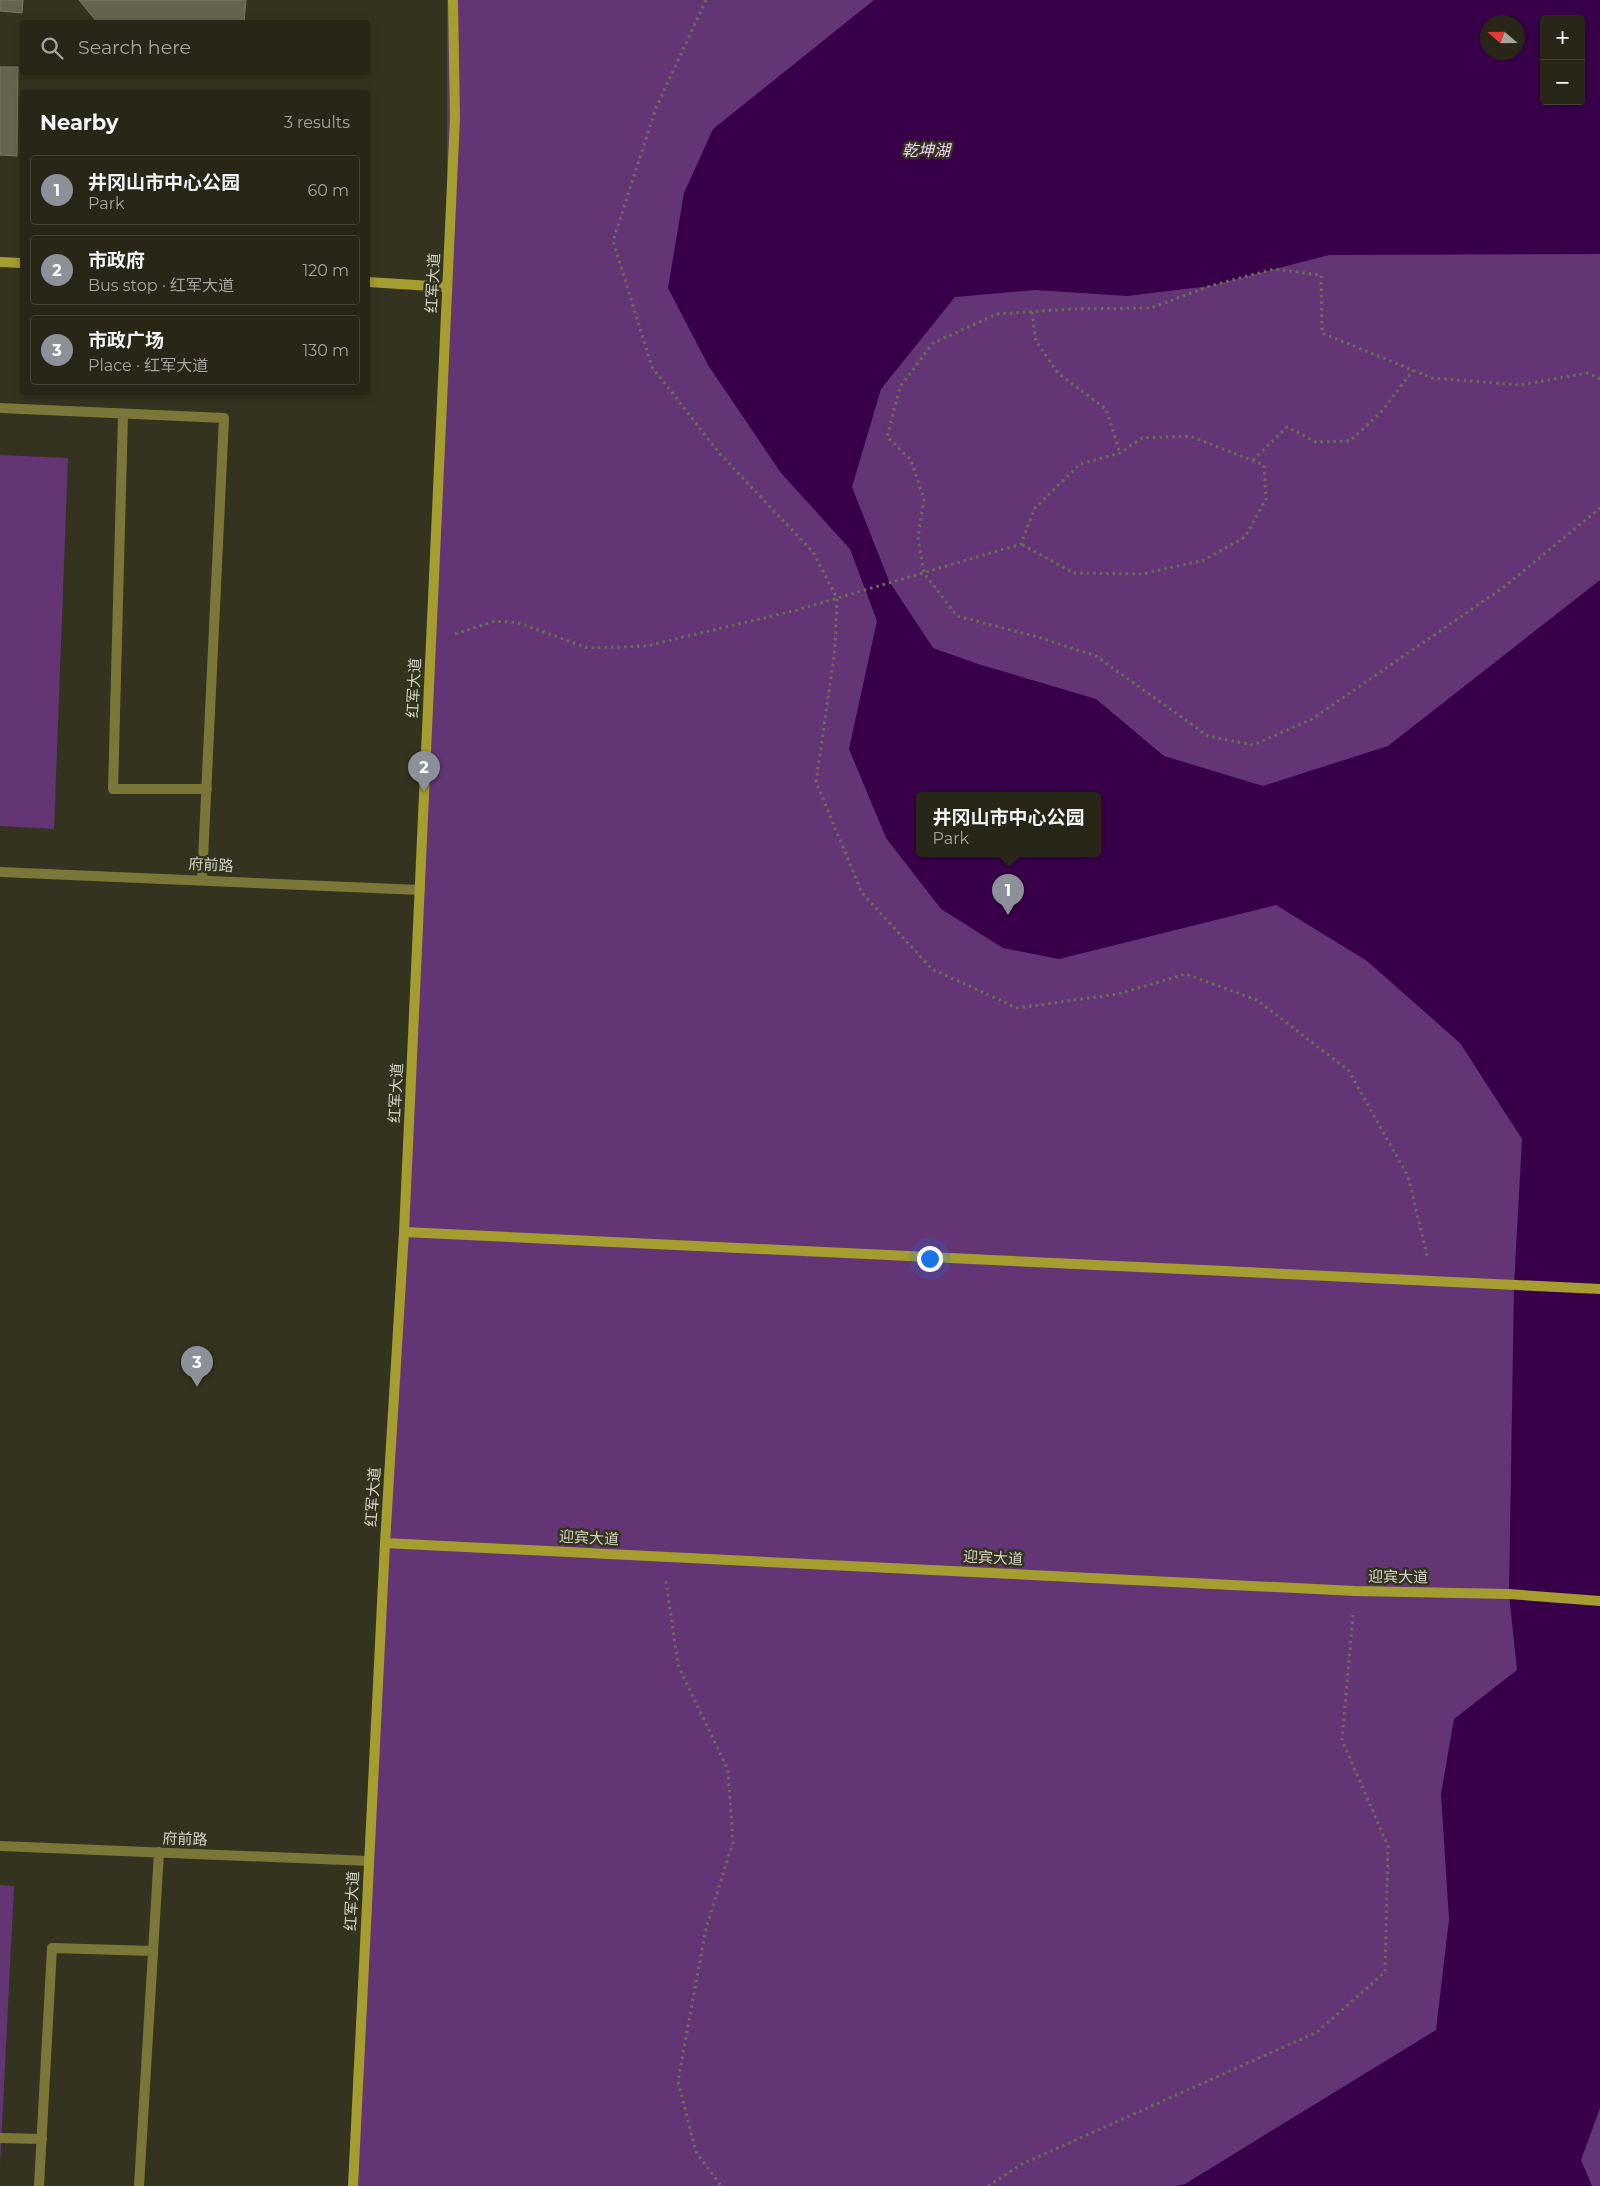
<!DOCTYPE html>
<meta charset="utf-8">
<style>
body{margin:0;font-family:Montserrat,"Noto Sans SC",sans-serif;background:#2f2e20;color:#f1f3f6}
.controls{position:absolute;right:15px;top:15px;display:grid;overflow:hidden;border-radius:5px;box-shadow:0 2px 8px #0003}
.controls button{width:45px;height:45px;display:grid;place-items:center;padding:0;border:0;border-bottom:1px solid #434336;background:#272617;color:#f1f3f6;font:25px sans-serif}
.compass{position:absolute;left:1480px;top:15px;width:45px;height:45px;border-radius:50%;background:#272617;box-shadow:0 2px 8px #0003;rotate:290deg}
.you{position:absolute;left:929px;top:1258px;width:18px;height:18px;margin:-12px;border:4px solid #fff;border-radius:50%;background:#1a73e8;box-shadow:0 0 0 8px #1a73e833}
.badge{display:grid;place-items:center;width:32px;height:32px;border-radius:50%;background:#8c9099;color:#fff;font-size:16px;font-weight:700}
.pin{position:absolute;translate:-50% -41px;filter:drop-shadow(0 1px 2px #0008)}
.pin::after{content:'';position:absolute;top:26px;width:18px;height:15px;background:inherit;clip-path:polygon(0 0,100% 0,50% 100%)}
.popup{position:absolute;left:916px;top:792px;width:185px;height:65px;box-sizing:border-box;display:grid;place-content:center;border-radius:5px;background:#272617;filter:drop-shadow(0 1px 4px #0005);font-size:16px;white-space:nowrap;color:#a4a5a1}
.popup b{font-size:19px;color:#f1f3f6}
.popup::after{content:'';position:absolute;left:50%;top:100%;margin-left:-10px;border:10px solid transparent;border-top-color:#272617}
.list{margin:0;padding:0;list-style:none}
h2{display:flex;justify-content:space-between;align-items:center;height:65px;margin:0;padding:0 20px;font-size:21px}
h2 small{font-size:16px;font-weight:400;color:#a4a5a1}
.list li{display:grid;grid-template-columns:32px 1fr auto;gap:15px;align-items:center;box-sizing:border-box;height:70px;margin:0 10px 10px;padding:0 10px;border:1px solid #434336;border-radius:5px}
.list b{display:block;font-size:19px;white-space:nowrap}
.list p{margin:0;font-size:16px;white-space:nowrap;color:#a4a5a1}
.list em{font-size:16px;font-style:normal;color:#a4a5a1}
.icon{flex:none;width:28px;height:28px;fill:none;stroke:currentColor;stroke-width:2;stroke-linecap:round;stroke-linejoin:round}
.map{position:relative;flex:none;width:1600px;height:2186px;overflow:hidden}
.search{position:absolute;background:#272617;box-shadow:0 2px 8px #0003;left:20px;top:20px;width:350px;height:55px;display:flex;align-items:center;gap:12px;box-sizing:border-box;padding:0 18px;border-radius:5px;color:#a4a5a1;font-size:19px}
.panel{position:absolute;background:#272617;box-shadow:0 2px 8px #0003;left:20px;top:90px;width:350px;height:305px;border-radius:5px}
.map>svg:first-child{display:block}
.green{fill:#633574;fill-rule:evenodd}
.water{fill:#39004a;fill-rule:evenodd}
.building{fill:#65644e;stroke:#7a7963}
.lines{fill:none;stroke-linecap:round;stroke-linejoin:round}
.path{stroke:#6c6b5a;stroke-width:3;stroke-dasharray:2.5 4;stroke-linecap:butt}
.service{stroke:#7b7739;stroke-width:10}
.secondary{stroke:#a59d30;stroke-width:10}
.labels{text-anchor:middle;stroke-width:5;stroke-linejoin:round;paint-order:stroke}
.street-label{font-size:15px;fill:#d5d4c8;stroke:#34331f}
.water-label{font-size:16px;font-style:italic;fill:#f3d6ff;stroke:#34331f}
</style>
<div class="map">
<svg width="1600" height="2186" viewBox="0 0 1600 2186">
<rect width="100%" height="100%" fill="#34331f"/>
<!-- green -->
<path class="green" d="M 447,0 L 1600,0 L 1600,2186 L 350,2186 L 385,1543 L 447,287 ZM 1544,19 L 1581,19 L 1581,101 L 1544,101 ZM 1488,22 L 1518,22 L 1518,52 L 1488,52 ZM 919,796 L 1097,796 L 1097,854 L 919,854 Z
M 0,455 L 68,458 L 54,829 L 0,826 Z
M 0,1885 L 14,1886 L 0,2165 Z"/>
<!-- water -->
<path class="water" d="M 874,0 L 1600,0 L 1600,254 L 1329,255 L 1210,286 L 1127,296 L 1035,290 L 955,297 L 881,389 L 852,487 L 889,581 L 933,648 L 978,664 L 1096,699 L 1164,756 L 1263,786 L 1388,746 L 1600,580 L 1600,2108 L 1581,2160 L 1592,2186 L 1177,2186 L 1185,2184 L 1436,2030 L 1449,1919 L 1441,1794 L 1454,1719 L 1517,1670 L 1509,1594 L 1514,1285 L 1522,1139 L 1460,1043 L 1367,961 L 1276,905 L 1059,959 L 1003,948 L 941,909 L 886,838 L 849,749 L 877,621 L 850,549 L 781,473 L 708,365 L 668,288 L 684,193 L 713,129 ZM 1544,19 L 1581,19 L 1581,101 L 1544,101 ZM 1488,22 L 1518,22 L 1518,52 L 1488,52 ZM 919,796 L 1097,796 L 1097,854 L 919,854 Z"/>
<!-- building -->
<path class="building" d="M 0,0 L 23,0 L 22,13 L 0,11 Z
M 79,0 L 246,0 L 244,22 L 97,22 Z
M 0,67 L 18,67 L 17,156 L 0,155 Z"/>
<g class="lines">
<!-- path -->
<path class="path" d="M 706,0 L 656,108 L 613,241 L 652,367 L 720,454 L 813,552 L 837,598 L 835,649 L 816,782 L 862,893 L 932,969 L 1017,1008 L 1118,994 L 1186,974 L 1257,1000 L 1348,1070 L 1408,1176 L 1427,1256
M 1032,312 L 1036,341 L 1058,373 L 1106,409 L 1120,453
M 1600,379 L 1588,373 L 1520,385 L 1432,378 L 1322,333 L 1321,275 L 1274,269 L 1210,286 L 1151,308 L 1071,309 L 997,314 L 933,343 L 900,387 L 887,437 L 911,460 L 924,499 L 918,537 L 924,573 L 957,616 L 1038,637 L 1096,656 L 1208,736 L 1253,745 L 1312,719 L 1504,587 L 1600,508
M 1253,460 L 1287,427 L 1316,442 L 1350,441 L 1382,411 L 1413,370
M 455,634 L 495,621 L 519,623 L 588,648 L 646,646 L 797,610 L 1021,544 L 1034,509 L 1080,464 L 1120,453 L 1142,438 L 1190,436 L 1264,465 L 1266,499 L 1245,537 L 1204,560 L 1142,574 L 1074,573 L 1021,544
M 666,1581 L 678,1665 L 728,1770 L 733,1842 L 706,1928 L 678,2081 L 696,2152 L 721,2186
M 988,2186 L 1022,2164 L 1317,2032 L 1385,1972 L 1388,1846 L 1342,1740 L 1353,1615"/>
<!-- service -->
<path class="service" d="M 0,408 L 224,418 L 202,880
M 123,414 L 113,789 L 207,789
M 0,872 L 420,890
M 0,1846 L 369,1861
M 0,2138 L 42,2139
M 39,2186 L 52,1948 L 153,1951
M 139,2186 L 159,1852"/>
<!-- secondary -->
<path class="secondary" d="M 0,262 L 22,263
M 368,282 L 447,287
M 404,1232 L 1600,1289
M 385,1543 L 1355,1591 L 1509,1594 L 1600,1601
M 353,2186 L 385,1543 L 404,1232 L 455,118 L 453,0"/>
</g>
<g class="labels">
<!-- street labels -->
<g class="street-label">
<text transform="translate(433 283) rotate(-87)" y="5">红军大道</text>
<text transform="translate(414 688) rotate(-87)" y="5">红军大道</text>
<text transform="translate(211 865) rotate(3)" y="5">府前路</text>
<text transform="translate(396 1093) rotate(-87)" y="5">红军大道</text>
<text transform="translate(373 1497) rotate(-86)" y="5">红军大道</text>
<text transform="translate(589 1538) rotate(3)" y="5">迎宾大道</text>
<text transform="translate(993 1558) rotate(3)" y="5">迎宾大道</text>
<text transform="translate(1398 1577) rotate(1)" y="5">迎宾大道</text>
<text transform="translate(185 1839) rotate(2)" y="5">府前路</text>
<text transform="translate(352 1901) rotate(-87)" y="5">红军大道</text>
</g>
<!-- water labels -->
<g class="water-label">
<text x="926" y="156">乾坤湖</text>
</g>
</g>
</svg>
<div class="controls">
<button>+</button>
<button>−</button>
</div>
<svg class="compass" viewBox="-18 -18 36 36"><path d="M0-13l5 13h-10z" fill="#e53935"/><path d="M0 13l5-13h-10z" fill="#a4a5a1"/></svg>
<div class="you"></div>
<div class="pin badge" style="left:1008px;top:915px">1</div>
<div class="popup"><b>井冈山市中心公园</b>Park</div>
<div class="pin badge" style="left:424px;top:792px">2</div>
<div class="pin badge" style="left:197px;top:1387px">3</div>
<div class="search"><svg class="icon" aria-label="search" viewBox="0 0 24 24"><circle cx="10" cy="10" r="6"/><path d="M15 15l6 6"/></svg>Search here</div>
<section class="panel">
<h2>Nearby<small>3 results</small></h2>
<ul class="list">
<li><span class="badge">1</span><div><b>井冈山市中心公园</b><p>Park</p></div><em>60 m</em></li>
<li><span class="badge">2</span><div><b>市政府</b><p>Bus stop · 红军大道</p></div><em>120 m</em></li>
<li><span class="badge">3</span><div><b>市政广场</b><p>Place · 红军大道</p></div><em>130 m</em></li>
</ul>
</section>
</div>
